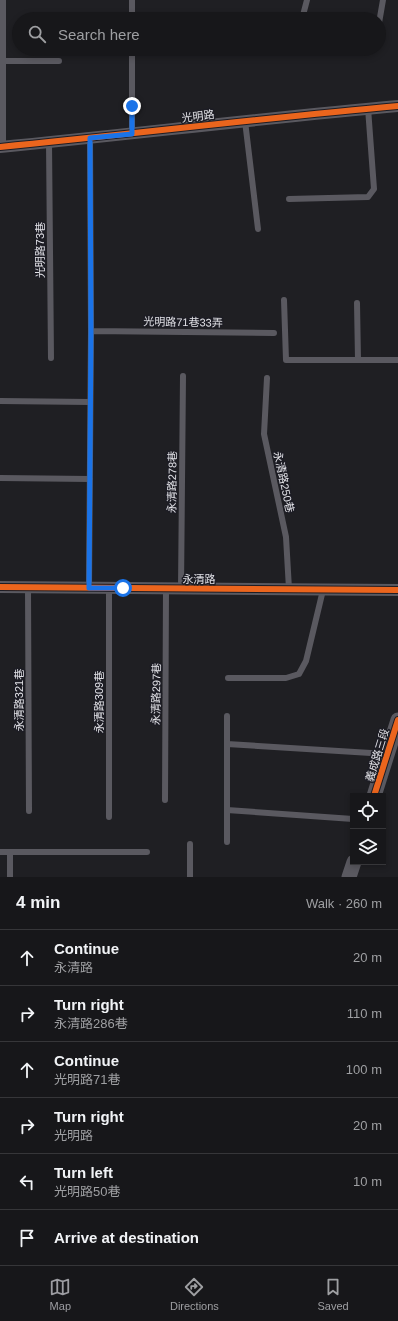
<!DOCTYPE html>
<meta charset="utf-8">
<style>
body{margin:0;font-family:Helvetica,"Noto Sans TC",sans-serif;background:#242427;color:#f1f3f6}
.controls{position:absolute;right:12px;bottom:12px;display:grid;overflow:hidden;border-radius:0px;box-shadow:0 2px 6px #0003}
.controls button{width:36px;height:36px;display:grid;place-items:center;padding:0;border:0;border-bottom:1px solid #363639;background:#17171a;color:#f1f3f6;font:20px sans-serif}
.stop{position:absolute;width:12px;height:12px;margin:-9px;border:3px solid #1a73e8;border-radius:50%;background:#fff}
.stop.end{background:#1a73e8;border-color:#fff;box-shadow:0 1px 4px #0008}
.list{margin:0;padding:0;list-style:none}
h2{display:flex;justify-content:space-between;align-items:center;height:52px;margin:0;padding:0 16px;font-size:17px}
h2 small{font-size:13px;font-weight:400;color:#9e9fa2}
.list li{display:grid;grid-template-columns:26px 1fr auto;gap:12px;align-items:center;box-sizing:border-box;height:56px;padding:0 16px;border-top:1px solid #363639}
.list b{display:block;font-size:15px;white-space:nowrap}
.list p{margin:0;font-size:13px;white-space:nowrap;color:#9e9fa2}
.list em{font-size:13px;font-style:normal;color:#9e9fa2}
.icon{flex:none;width:22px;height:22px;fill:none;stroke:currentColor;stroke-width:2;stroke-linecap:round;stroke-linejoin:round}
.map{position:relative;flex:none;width:398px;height:877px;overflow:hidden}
.search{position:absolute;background:#17171a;box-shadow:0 2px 6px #0003;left:12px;right:12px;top:12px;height:44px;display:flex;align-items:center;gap:10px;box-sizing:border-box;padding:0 14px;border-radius:22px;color:#9e9fa2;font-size:15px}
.sheet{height:388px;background:#17171a}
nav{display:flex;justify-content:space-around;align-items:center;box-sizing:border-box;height:56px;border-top:1px solid #363639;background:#17171a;font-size:11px;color:#9e9fa2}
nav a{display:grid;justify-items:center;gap:2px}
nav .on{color:#9d9da2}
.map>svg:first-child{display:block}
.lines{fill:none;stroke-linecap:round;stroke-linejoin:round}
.service{stroke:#5a5960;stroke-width:6}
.minor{stroke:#5a5960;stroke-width:12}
.tertiary{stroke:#5a5960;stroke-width:15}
.cycleway-casing{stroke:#1d1d25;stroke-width:8}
.cycleway{stroke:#eb651d;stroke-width:6}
.route{stroke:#1a73e8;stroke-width:5}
.labels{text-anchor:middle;stroke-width:3;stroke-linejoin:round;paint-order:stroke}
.street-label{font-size:11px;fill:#e1e1e6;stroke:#1d1d25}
</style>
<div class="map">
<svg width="398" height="877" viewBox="0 0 398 877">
<rect width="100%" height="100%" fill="#1f1f23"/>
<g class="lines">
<!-- service -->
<path class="service" d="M 132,0 L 132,19
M 302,19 L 307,0
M 379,23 L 383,0
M 132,49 L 132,134
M 3,61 L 59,61
M 245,121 L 258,229
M 49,142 L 51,358
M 3,147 L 3,0
M 289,199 L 368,197 L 374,189 L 368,108
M 284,300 L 286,360 L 398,360
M 357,303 L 358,360
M 91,331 L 274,333
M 267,378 L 264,434 L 286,537 L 289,589
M 0,401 L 90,402
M 0,478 L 90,479
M 28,588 L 29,811
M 89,588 L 91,331 L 90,138
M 109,588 L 109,817
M 181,589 L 183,376
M 228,678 L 286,678 L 299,674 L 306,661 L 323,590
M 227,716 L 227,842
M 227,744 L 387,754
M 165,800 L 166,589
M 227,810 L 353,819
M 0,852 L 147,852
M 10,852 L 10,877
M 190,877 L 190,844"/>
<!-- minor -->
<path class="minor" d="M 0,147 C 133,134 265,118 398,106
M 0,587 L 398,590"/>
<!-- tertiary -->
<path class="tertiary" d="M 374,796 L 398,720
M 349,877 L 354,862"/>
<!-- cycleway casing -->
<g class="cycleway-casing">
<path id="cycleway" d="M 0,147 C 133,134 265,118 398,106
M 0,587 L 398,590
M 374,796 L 398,720"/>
</g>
<!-- cycleway -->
<use href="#cycleway" class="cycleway"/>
</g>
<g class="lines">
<!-- route -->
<path class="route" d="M 123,588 L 89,588 L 91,331 L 90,138 L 132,134 L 132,106"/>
</g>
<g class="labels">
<!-- street labels -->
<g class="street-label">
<text transform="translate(198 116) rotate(-7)" y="4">光明路</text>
<text transform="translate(40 250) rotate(-90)" y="4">光明路73巷</text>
<text transform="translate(183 322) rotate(1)" y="4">光明路71巷33弄</text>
<text transform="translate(172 482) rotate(-89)" y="4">永清路278巷</text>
<text transform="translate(284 482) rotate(78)" y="4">永清路250巷</text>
<text x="199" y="583">永清路</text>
<text transform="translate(156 694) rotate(-89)" y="4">永清路297巷</text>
<text transform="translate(19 700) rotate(-90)" y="4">永清路321巷</text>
<text transform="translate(99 702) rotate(-90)" y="4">永清路309巷</text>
<text transform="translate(377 755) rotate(-73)" y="4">義成路三段</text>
</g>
</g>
</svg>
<div class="controls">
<button><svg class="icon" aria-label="locate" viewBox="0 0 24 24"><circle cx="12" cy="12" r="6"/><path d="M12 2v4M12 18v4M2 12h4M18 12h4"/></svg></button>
<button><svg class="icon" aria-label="layers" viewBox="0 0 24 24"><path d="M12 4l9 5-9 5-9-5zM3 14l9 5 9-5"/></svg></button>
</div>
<div class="stop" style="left:123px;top:588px"></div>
<div class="stop end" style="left:132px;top:106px"></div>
<div class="search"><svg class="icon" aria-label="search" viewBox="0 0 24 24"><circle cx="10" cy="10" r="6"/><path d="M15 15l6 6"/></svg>Search here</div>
</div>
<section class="sheet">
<h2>4 min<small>Walk · 260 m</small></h2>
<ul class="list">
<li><svg class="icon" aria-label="ahead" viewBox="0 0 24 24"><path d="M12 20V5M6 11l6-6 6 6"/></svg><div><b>Continue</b><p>永清路</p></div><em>20 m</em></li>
<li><svg class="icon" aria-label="right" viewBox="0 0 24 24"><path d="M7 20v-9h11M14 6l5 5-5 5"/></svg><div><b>Turn right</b><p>永清路286巷</p></div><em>110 m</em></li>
<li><svg class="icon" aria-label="ahead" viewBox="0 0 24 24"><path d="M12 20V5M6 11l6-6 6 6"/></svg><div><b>Continue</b><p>光明路71巷</p></div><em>100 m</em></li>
<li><svg class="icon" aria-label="right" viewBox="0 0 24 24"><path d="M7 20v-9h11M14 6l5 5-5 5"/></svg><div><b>Turn right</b><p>光明路</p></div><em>20 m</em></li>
<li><svg class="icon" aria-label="left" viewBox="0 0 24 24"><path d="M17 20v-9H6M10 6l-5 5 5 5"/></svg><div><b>Turn left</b><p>光明路50巷</p></div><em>10 m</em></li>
<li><svg class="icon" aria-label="arrive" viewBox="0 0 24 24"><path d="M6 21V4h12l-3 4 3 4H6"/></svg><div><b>Arrive at destination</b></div></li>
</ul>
</section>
<nav>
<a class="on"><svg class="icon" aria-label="map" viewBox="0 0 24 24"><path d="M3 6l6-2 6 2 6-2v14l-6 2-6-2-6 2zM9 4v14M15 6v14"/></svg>Map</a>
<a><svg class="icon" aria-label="directions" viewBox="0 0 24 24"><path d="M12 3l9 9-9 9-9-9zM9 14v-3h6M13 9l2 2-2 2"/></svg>Directions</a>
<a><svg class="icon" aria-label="saved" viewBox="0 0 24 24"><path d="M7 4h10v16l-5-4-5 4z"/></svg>Saved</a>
</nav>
